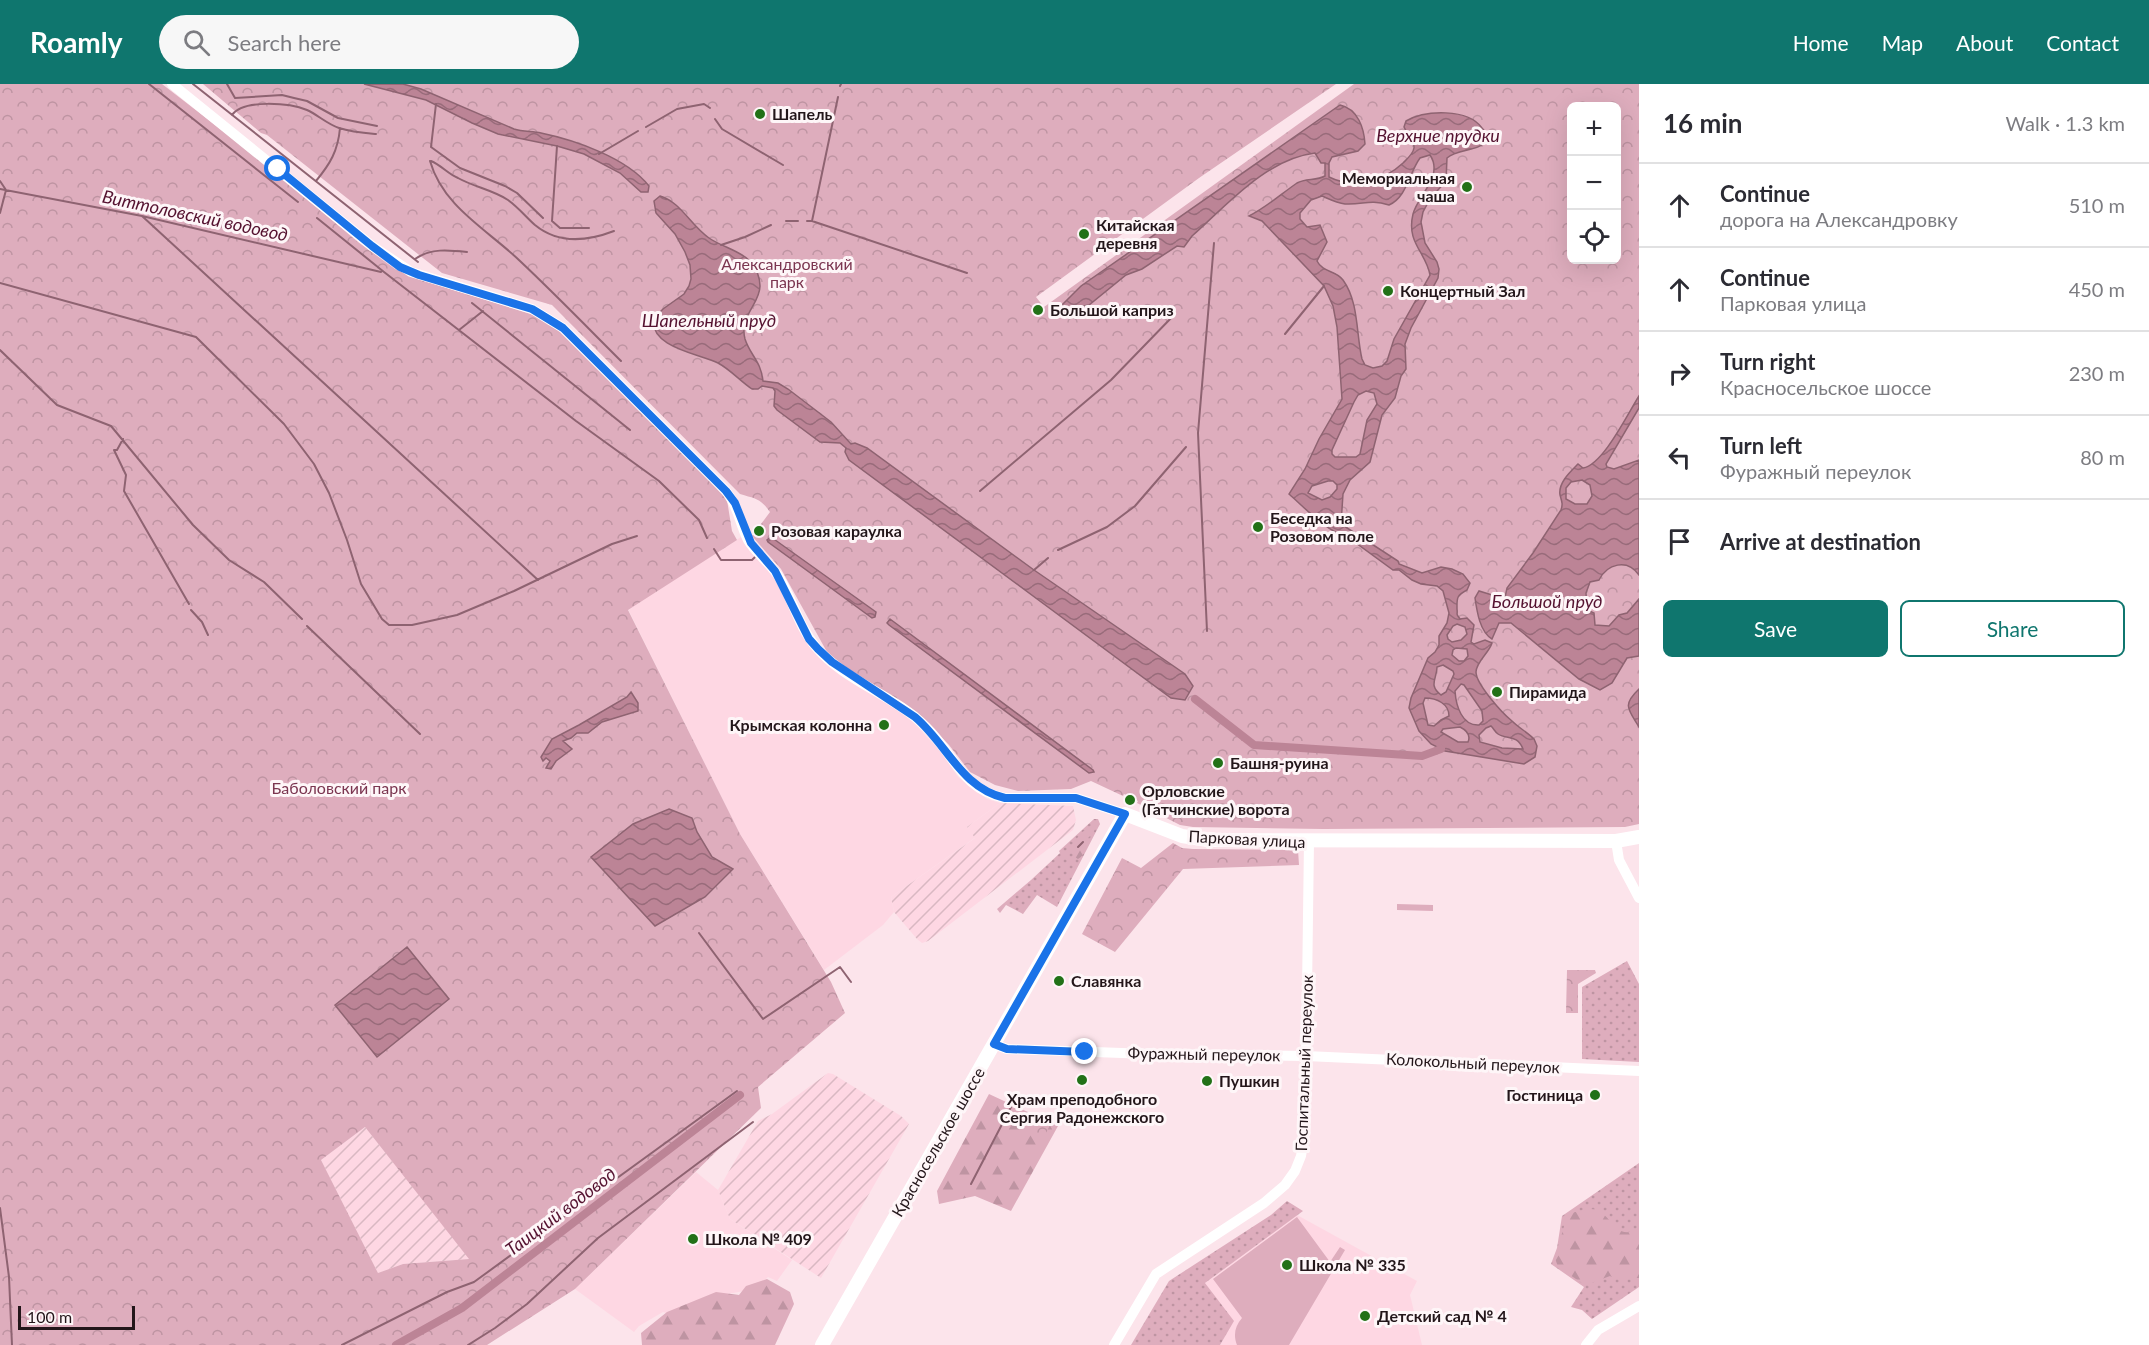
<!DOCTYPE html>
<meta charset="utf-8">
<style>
body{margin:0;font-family:Lato,sans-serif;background:#f7f7f7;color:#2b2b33}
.controls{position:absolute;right:18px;top:18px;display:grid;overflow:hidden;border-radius:9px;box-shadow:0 6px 24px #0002}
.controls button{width:54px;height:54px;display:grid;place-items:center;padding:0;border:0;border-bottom:2px solid #e1e1e2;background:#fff;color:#2b2b33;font:30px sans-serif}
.scale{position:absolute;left:18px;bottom:15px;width:117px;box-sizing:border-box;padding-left:6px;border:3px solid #23161a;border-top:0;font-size:16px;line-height:21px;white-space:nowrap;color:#23161a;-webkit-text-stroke:4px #fef6f8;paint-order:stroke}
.stop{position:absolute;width:18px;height:18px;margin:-14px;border:4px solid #1a73e8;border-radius:50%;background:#fff}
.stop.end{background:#1a73e8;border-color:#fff;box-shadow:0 2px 6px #0008}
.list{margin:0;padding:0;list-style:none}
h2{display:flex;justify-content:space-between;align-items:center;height:78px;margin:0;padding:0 24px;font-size:26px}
h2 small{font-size:20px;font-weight:400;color:#7c7c81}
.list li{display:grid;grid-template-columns:39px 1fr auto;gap:18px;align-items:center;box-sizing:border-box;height:84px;padding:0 24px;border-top:2px solid #e1e1e2}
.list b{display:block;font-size:22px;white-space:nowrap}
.list p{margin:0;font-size:20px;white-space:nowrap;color:#7c7c81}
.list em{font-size:20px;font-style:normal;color:#7c7c81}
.actions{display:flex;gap:12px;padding:18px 24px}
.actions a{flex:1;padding:14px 0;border:2px solid #0f766e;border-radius:9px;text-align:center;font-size:21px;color:#0f766e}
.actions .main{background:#0f766e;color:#fff}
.icon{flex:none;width:33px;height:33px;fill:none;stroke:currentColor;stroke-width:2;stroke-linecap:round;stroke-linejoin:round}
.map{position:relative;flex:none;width:1639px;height:1261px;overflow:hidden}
header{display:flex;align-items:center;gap:36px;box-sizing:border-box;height:84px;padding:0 30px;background:#0f766e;color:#fff}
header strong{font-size:28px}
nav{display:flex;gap:33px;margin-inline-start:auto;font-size:21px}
.search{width:420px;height:54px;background:#f7f7f7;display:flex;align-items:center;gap:15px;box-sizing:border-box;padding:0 21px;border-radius:33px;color:#7c7c81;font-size:22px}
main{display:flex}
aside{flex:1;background:#fff}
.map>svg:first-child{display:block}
.built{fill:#fed7e3}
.industrial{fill:url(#industrial-furrows)}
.grass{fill:url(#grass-dots)}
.forest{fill:url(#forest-firs)}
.park{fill:url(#park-crowns);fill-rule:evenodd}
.garden{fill:#deadbd}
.water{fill:url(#water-waves);stroke:#8e6371;stroke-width:1.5;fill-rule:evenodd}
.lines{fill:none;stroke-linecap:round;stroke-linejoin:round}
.stream{stroke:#8e6371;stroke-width:2}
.canal{stroke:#bc8496;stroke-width:8}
.minor{stroke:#fff;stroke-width:10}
.major{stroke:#fff;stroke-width:14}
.route{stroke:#1a73e8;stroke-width:8}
.poi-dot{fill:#227117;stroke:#fef6f8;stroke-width:2}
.labels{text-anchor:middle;stroke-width:6;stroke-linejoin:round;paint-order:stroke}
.poi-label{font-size:16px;font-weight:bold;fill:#23161a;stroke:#fef6f8;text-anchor:start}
.park-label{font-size:16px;fill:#7b3550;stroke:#fef6f8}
.street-label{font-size:16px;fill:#23161a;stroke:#fef6f8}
.water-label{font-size:18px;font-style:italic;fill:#551230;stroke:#fef6f8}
</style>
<header>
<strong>Roamly</strong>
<div class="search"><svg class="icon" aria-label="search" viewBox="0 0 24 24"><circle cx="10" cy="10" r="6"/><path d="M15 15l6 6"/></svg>Search here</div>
<nav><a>Home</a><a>Map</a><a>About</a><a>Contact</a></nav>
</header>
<main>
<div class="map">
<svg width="1639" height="1261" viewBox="0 0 1639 1261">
<defs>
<pattern id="industrial-furrows" width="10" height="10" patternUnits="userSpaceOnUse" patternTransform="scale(1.5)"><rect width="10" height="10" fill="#fed7e3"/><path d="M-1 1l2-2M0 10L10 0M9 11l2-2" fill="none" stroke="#d9b8c2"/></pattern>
<pattern id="grass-dots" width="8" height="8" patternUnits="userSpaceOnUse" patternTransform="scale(1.5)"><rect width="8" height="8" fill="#deadbd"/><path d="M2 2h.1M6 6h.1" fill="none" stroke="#be94a2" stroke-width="1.8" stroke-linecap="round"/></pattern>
<pattern id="forest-firs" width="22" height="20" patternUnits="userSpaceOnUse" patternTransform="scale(1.5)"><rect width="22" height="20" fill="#deadbd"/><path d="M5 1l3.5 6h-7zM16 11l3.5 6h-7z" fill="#be94a2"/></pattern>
<pattern id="park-crowns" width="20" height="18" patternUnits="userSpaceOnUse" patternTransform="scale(1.5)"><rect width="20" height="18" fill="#deadbd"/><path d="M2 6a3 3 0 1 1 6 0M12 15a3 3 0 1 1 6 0" fill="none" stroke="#be94a2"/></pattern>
<pattern id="water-waves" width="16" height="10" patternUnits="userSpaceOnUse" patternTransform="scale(1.5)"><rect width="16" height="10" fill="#bc8496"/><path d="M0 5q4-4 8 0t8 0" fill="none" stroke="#986b7a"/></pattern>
</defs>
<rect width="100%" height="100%" fill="#fce4eb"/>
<!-- built -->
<path class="built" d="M 741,453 L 771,487 L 796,539 L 883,617 L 912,637 L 940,667 L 958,693 L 987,715 L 1000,719 L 967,743 L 976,753 L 891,813 L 894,828 L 883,841 L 824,886 L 740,750 L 628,525 Z
M 696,1088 L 718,1106 L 730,1135 L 792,1176 L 777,1197 L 768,1193 L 755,1205 L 711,1213 L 696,1239 L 663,1228 L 639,1242 L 634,1248 L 575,1205 Z
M 1297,1131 L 1417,1197 L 1410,1211 L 1422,1261 L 1220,1261 L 1233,1237 L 1205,1199 Z"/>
<!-- industrial -->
<path class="industrial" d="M 1000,719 L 1073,722 L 1076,736 L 1073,746 L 928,857 L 922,859 L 917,855 L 894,828 L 891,813 L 975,754 L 967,743 Z
M 828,989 L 833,990 L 901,1032 L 909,1040 L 821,1194 L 730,1135 L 718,1106 L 758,1037 L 772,1030 Z
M 365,1043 L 470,1175 L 403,1180 L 378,1189 L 321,1076 Z"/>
<!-- grass -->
<path class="grass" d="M 1094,735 L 1098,735 L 1100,740 L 1057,823 L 1037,811 L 1023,830 L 1006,821 L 1000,829 L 997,825 L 1031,796 L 1060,769 L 1059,767 Z
M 1627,877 L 1639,900 L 1639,978 L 1582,975 L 1582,903 Z
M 1639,1079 L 1639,1203 L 1592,1235 L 1582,1226 L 1571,1223 L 1584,1203 L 1551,1180 L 1557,1164 L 1562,1132 Z
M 1287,1117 L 1303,1127 L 1205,1199 L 1234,1237 L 1220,1261 L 1131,1261 L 1169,1197 L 1271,1131 Z"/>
<!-- forest -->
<path class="forest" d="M 1095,739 L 1098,739 L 1093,749 L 1086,756 C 1085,763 1086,771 1078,775 L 1075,773 L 1072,761 L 1081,749 Z
M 989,1010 L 1058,1042 L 1011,1127 L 975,1112 L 939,1120 L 937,1107 Z
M 1589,1125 C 1613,1124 1611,1159 1639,1145 L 1639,1194 L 1615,1194 L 1610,1192 L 1594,1198 L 1582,1199 L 1558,1183 L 1555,1174 L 1567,1132 L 1571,1129 Z
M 767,1195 L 790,1208 L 794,1220 L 775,1261 L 642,1261 L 641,1249 L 667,1228 L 716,1208 L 739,1211 L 746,1202 Z"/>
<!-- park -->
<path class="park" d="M 0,0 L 162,0 L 263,78 L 358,158 L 395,185 L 418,195 L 534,231 L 555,243 L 709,396 L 727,416 L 732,447 L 737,456 L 628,526 L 740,750 L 831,898 L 845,929 L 758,1003 L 761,1024 L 575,1205 L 487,1261 L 0,1261 ZM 365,1043 L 469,1175 L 403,1180 L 378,1189 L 321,1076 Z
M 203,0 L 1336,0 L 1199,94 L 1036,213 L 1044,223 L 1354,0 L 1639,0 L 1639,740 L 1625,743 L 1323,745 L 1193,743 L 1180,741 L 1137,719 L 1138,717 L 1124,710 L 1123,712 L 1091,697 L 1071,705 L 1018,707 L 995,701 L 970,688 L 949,661 L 917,628 L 847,585 L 827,568 L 781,485 L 752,452 L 770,428 C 760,414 756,415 740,410 L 552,221 L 442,189 L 267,51 L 261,49 ZM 1572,22 L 1616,22 L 1616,176 L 1572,176 Z
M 1173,759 L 1182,764 L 1193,765 L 1298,766 L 1299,781 L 1183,785 L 1115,868 L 1082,850 L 1122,774 L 1141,784 Z
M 1397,820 L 1433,821 L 1433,827 L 1397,826 Z
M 1567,886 L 1595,886 L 1596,889 L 1578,900 L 1578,929 L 1566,929 Z
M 1032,1032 L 1050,1041 L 1043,1055 L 1025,1046 Z"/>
<!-- garden -->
<path class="garden" d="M 1297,1133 L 1330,1178 L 1340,1163 L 1345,1166 L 1289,1261 L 1237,1261 C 1233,1251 1235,1242 1242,1234 L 1213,1195 Z"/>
<!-- water -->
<path class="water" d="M 364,0 L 403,0 L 421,5 L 514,45 C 523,48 532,47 541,49 C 575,56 627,74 649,102 L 648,108 L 641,108 L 620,89 L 584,70 L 557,62 L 498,50 L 472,39 L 426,16 Z
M 1340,21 C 1358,25 1364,44 1365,60 L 1358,67 L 1332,73 L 1329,79 L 1329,93 C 1353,105 1384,97 1403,79 C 1408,74 1413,70 1414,64 C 1415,56 1407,50 1404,43 L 1406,37 C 1425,26 1468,24 1482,44 C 1485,47 1487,52 1485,57 C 1481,67 1457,65 1447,74 L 1446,97 L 1430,115 L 1423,128 L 1421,138 L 1425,159 L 1437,178 L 1439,185 L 1438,194 L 1411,244 L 1405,260 L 1406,285 L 1401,292 L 1395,314 L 1382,331 L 1370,378 L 1350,396 L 1343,410 L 1341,440 L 1398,477 L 1399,480 L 1422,489 L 1441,483 L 1452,485 L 1463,490 L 1470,499 L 1467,506 C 1456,512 1457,514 1457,525 C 1458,533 1455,528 1460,535 L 1467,534 L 1474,541 L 1471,558 L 1474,560 L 1485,556 L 1492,559 C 1489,569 1476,578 1476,588 C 1476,600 1502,629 1512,637 C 1519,644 1527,648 1534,655 L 1537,662 L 1535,673 L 1524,680 L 1445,667 L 1431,660 L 1419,647 L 1409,624 L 1411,614 L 1428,574 L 1435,568 L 1439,561 L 1439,552 L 1447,539 L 1449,529 L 1443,507 L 1437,502 L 1421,500 L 1412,496 L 1399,486 L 1393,486 L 1349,454 C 1326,447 1306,425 1289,410 L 1305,385 L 1319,355 L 1342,315 L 1337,243 L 1333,222 L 1324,202 L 1262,137 L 1249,132 C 1267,123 1281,110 1297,99 C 1306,94 1316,97 1325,92 L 1325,79 L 1321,79 L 1315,69 C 1266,75 1227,121 1192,152 L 1184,163 L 1177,162 L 1142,185 L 1126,191 L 1089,221 L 1067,225 L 1062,221 L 1081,202 ZM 1430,71 C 1444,92 1418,111 1413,130 C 1406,159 1426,168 1430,191 L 1394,255 L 1387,277 L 1382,282 L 1373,284 L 1365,281 L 1362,275 C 1356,250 1359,218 1343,196 C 1336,186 1323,189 1317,177 L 1327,158 L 1320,141 L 1307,143 L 1300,135 L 1300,129 L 1311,116 L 1322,112 C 1329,115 1337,119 1345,120 C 1364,121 1369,115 1389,121 C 1407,113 1409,89 1420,74 ZM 1366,307 L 1374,309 L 1377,320 L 1367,336 L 1360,370 L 1356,373 L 1335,373 L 1332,370 L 1332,366 L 1354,318 L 1358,311 ZM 1328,397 L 1333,397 L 1337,401 L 1337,405 L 1330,413 L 1322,416 L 1308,409 L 1312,402 ZM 1457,540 L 1465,543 L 1467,550 L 1461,556 L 1452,558 L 1448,555 L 1447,551 L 1453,542 ZM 1456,564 L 1467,565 L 1468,572 L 1464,577 L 1459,577 L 1452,571 L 1453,566 ZM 1443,581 L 1453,587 L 1454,590 L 1446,608 L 1441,611 C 1428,601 1437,595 1437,583 ZM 1461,600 L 1464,601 L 1482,627 L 1483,637 L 1479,641 C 1462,642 1456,622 1455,607 ZM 1425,614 C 1437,614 1449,620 1449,632 L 1441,636 L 1434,642 L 1428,641 L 1423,619 ZM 1491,642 C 1494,645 1495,648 1498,650 C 1507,656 1517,650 1523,665 L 1502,664 L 1480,658 L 1479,651 L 1486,644 ZM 1460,643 C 1466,646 1471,651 1468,658 L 1458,658 L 1441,648 L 1443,645 Z
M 660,112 C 681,118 691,142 709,154 C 722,163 739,166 750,177 C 756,182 760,194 760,202 C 760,220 739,232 745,255 C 750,271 761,277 763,297 L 778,299 L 788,305 L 831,338 L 851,360 L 855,359 L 867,364 L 1034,486 L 1185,590 L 1193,602 L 1185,616 L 1171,614 L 849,376 L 845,368 L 846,364 L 840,359 L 820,358 L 777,326 L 774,322 L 775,307 L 773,304 L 762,302 L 758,305 L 752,305 C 740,297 731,286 718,279 C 700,270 648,263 654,234 L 663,225 L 684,210 L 689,202 L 691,195 L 690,181 L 685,168 L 675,150 L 656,129 L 654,117 Z
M 1639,312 L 1639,324 L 1606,380 L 1607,383 L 1614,385 L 1639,376 L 1639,491 C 1627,474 1607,480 1599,496 L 1590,498 L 1586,509 L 1587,526 L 1594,529 L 1595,541 L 1609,542 L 1619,531 L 1627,529 L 1639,515 L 1639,572 L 1627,574 L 1612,599 L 1600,606 L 1579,595 L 1511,539 L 1499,539 L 1492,555 C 1480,548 1477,528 1475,514 L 1479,507 L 1492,511 L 1496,509 L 1498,519 L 1504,518 L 1507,504 L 1533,469 L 1561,426 C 1563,420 1562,418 1560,411 C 1558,399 1570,388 1578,380 L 1583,384 C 1603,381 1628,329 1639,312 ZM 1582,396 L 1590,401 L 1592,412 L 1587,420 L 1575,420 L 1566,415 L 1566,404 L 1571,398 Z
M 771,453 L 876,528 L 875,533 L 872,534 L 768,458 L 767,456 Z
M 890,535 L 1093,686 L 1094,688 L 1089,689 L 889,541 L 887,539 Z
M 1639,605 L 1639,643 C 1628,625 1622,621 1639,605 Z
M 631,608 L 638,619 L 638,627 L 602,638 L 588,649 L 577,649 L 571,654 L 563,657 L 572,665 L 556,677 L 551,685 L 546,684 L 550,677 L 546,674 L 543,677 L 541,673 L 552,655 L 579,641 L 627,613 Z
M 669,725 L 692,734 L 697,748 L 712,773 L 733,785 L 705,813 L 655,842 L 591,773 L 633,740 Z
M 407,863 L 449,915 L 377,973 L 335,921 Z"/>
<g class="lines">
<!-- stream -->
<path class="stream" d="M 149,0 L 298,118
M 193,0 L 418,178
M 227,0 L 235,14 L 282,11 L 294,14 L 307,17 L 338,34 L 377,42
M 840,2 L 841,0
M 436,20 L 431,63 L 460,84 L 505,102 L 517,109 L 543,134
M 232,31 C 243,15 290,19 307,26 C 318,31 327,40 339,44 C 351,48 364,49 376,50
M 715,35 L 722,45 L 783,81
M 646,43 L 677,25 L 704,20 L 710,24
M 557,62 L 552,137 L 560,144 L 589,144
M 599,70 L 638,47
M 430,77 C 443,123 488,146 520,177 C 555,210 588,244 621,277
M 431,77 C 441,81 448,90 458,94 C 474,103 493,106 508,116 C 518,123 526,133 535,141 C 558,160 588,157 614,147
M 0,97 L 6,106 L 0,129
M 316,97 C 330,80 338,67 340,44
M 0,105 L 142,132 L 381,188
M 142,132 L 538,496
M 317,134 L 384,188 L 576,337 L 659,397 L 699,436 L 707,454
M 786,137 L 798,137
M 807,137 L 812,137 L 967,189
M 812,137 L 838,13
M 721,161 L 745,153 L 771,141
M 415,175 C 430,164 449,166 467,168
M 0,199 L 196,253 L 284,340 L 314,380 L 329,409 L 347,456 L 361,500 L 382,535 L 389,541 L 412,541 L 457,531 L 514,507 L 612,460 L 637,452
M 472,219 L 630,346
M 459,246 L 483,227
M 1285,250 L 1324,202
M 0,266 L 57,321 L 111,342 L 193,441 L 229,476 L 264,498 L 302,535
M 123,355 L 117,366 L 114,366 L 126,391 L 124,407 L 189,520
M 980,407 L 1111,296 L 1174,231
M 714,465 L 721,476 L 752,476 L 755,473
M 1058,466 L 1107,443 L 1135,422 L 1186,363
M 1034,486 L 1048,474
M 191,526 L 202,538 L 208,551
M 307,542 L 420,650
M 1207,547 L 1198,349 L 1214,159
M 1078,763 L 1083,758
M 699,849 L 763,935 L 840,883 L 851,898
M 971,1100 L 1011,1023
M 0,1124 L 9,1193 L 12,1261
M 342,1261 L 447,1208 L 474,1198 L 737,1007
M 468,1261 L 495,1244 L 527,1220 L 598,1154 L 753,1038"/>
<!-- canal -->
<path class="canal" d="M 1195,615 L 1254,661 L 1422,672 L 1441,665
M 396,1261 L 462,1224 L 740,1011"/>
<!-- minor -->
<path class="minor" d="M 172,0 L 372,162 L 411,188 L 532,225 L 563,244 L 726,407 C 739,424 739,438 748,456 C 756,470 772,480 780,495 C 793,517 799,543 816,563 C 846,598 894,611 926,643 C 955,671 961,705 1005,714 L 1076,714 L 1125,730
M 1616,757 L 1619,776 L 1639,814
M 994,960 L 1007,965 L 1150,970 L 1306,972 L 1639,987
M 1114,1261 L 1156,1190 L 1264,1119 L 1285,1101 L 1295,1087 L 1301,1072 L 1304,1054 L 1306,983 L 1309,757
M 1586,1261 L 1598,1246 L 1639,1222"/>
<!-- major -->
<path class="major" d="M 822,1261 L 1125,730 L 1182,752 L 1208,756 L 1616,757 L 1639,753"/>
</g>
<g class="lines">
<!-- route -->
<path class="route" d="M 278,85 L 372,162 L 400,183 L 419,191 L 532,225 L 563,244 L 726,407 L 735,419 L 751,459 L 775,487 L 809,555 L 818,565 L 832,578 L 915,633 C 947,660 961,704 1005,714 L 1076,714 L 1125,730 L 994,960 L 1007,965 L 1085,968"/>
</g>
<!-- markers -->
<g class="poi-dot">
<circle cx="760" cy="30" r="6"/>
<circle cx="1467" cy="103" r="6"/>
<circle cx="1084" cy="150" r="6"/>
<circle cx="1388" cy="207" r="6"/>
<circle cx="1038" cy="226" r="6"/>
<circle cx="1258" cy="443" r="6"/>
<circle cx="759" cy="447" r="6"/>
<circle cx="1497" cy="608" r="6"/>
<circle cx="884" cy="641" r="6"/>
<circle cx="1218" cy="679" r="6"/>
<circle cx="1130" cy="716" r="6"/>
<circle cx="1059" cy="897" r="6"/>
<circle cx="1082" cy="996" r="6"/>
<circle cx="1207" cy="997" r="6"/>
<circle cx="1595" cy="1011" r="6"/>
<circle cx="693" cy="1155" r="6"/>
<circle cx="1287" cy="1181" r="6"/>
<circle cx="1365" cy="1232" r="6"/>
</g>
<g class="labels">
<!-- poi labels -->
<g class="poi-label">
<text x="772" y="36">Шапель</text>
<text x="1455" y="100" text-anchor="end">Мемориальная<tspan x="1455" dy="18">чаша</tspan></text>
<text x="1096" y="147">Китайская<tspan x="1096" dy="18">деревня</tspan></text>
<text x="1400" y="213">Концертный Зал</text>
<text x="1050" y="232">Большой каприз</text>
<text x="1270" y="440">Беседка на<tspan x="1270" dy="18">Розовом поле</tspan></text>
<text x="771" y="453">Розовая караулка</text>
<text x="1509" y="614">Пирамида</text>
<text x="872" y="647" text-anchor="end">Крымская колонна</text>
<text x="1230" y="685">Башня-руина</text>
<text x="1142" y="713">Орловские<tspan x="1142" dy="18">(Гатчинские) ворота</tspan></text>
<text x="1071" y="903">Славянка</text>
<text x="1219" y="1003">Пушкин</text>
<text x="1583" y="1017" text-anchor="end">Гостиница</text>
<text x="1082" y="1021" text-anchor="middle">Храм преподобного<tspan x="1082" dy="18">Сергия Радонежского</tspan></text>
<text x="705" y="1161">Школа № 409</text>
<text x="1299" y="1187">Школа № 335</text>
<text x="1377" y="1238">Детский сад № 4</text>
</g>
<!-- park labels -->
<g class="park-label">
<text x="787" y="186">Александровский<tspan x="787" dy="18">парк</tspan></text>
<text x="339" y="710">Баболовский парк</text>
</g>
<!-- street labels -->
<g class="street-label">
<text transform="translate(1247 755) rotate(3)" y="6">Парковая улица</text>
<text transform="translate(1204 970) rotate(1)" y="6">Фуражный переулок</text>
<text transform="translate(1304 979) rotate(-88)" y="6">Госпитальный переулок</text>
<text transform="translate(1473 979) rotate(3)" y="6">Колокольный переулок</text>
<text transform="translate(938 1058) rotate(-60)" y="6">Красносельское шоссе</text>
</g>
<!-- water labels -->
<g class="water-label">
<text x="1438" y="58">Верхние прудки</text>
<text transform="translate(195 132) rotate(12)" y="6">Виттоловский водовод</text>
<text x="709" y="243">Шапельный пруд</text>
<text x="1547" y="524">Большой пруд</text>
<text transform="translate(561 1128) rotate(-37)" y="6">Таицкий водовод</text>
</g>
</g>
</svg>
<div class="controls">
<button>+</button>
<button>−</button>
<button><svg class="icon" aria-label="locate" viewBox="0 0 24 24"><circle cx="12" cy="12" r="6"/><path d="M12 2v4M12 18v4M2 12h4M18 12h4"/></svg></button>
</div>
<div class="scale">100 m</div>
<div class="stop" style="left:278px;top:85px"></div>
<div class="stop end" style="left:1085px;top:968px"></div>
</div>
<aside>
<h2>16 min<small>Walk · 1.3 km</small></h2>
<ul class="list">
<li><svg class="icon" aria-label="ahead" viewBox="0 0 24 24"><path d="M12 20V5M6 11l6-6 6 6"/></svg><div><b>Continue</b><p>дорога на Александровку</p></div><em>510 m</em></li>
<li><svg class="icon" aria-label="ahead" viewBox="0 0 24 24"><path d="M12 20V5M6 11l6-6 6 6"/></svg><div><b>Continue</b><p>Парковая улица</p></div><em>450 m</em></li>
<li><svg class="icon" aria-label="right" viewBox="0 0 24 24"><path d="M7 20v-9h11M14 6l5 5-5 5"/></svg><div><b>Turn right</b><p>Красносельское шоссе</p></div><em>230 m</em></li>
<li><svg class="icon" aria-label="left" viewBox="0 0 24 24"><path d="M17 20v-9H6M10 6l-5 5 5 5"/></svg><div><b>Turn left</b><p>Фуражный переулок</p></div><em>80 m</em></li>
<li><svg class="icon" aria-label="arrive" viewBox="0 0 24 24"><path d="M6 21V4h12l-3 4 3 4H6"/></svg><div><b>Arrive at destination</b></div></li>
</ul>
<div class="actions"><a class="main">Save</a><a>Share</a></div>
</aside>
</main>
